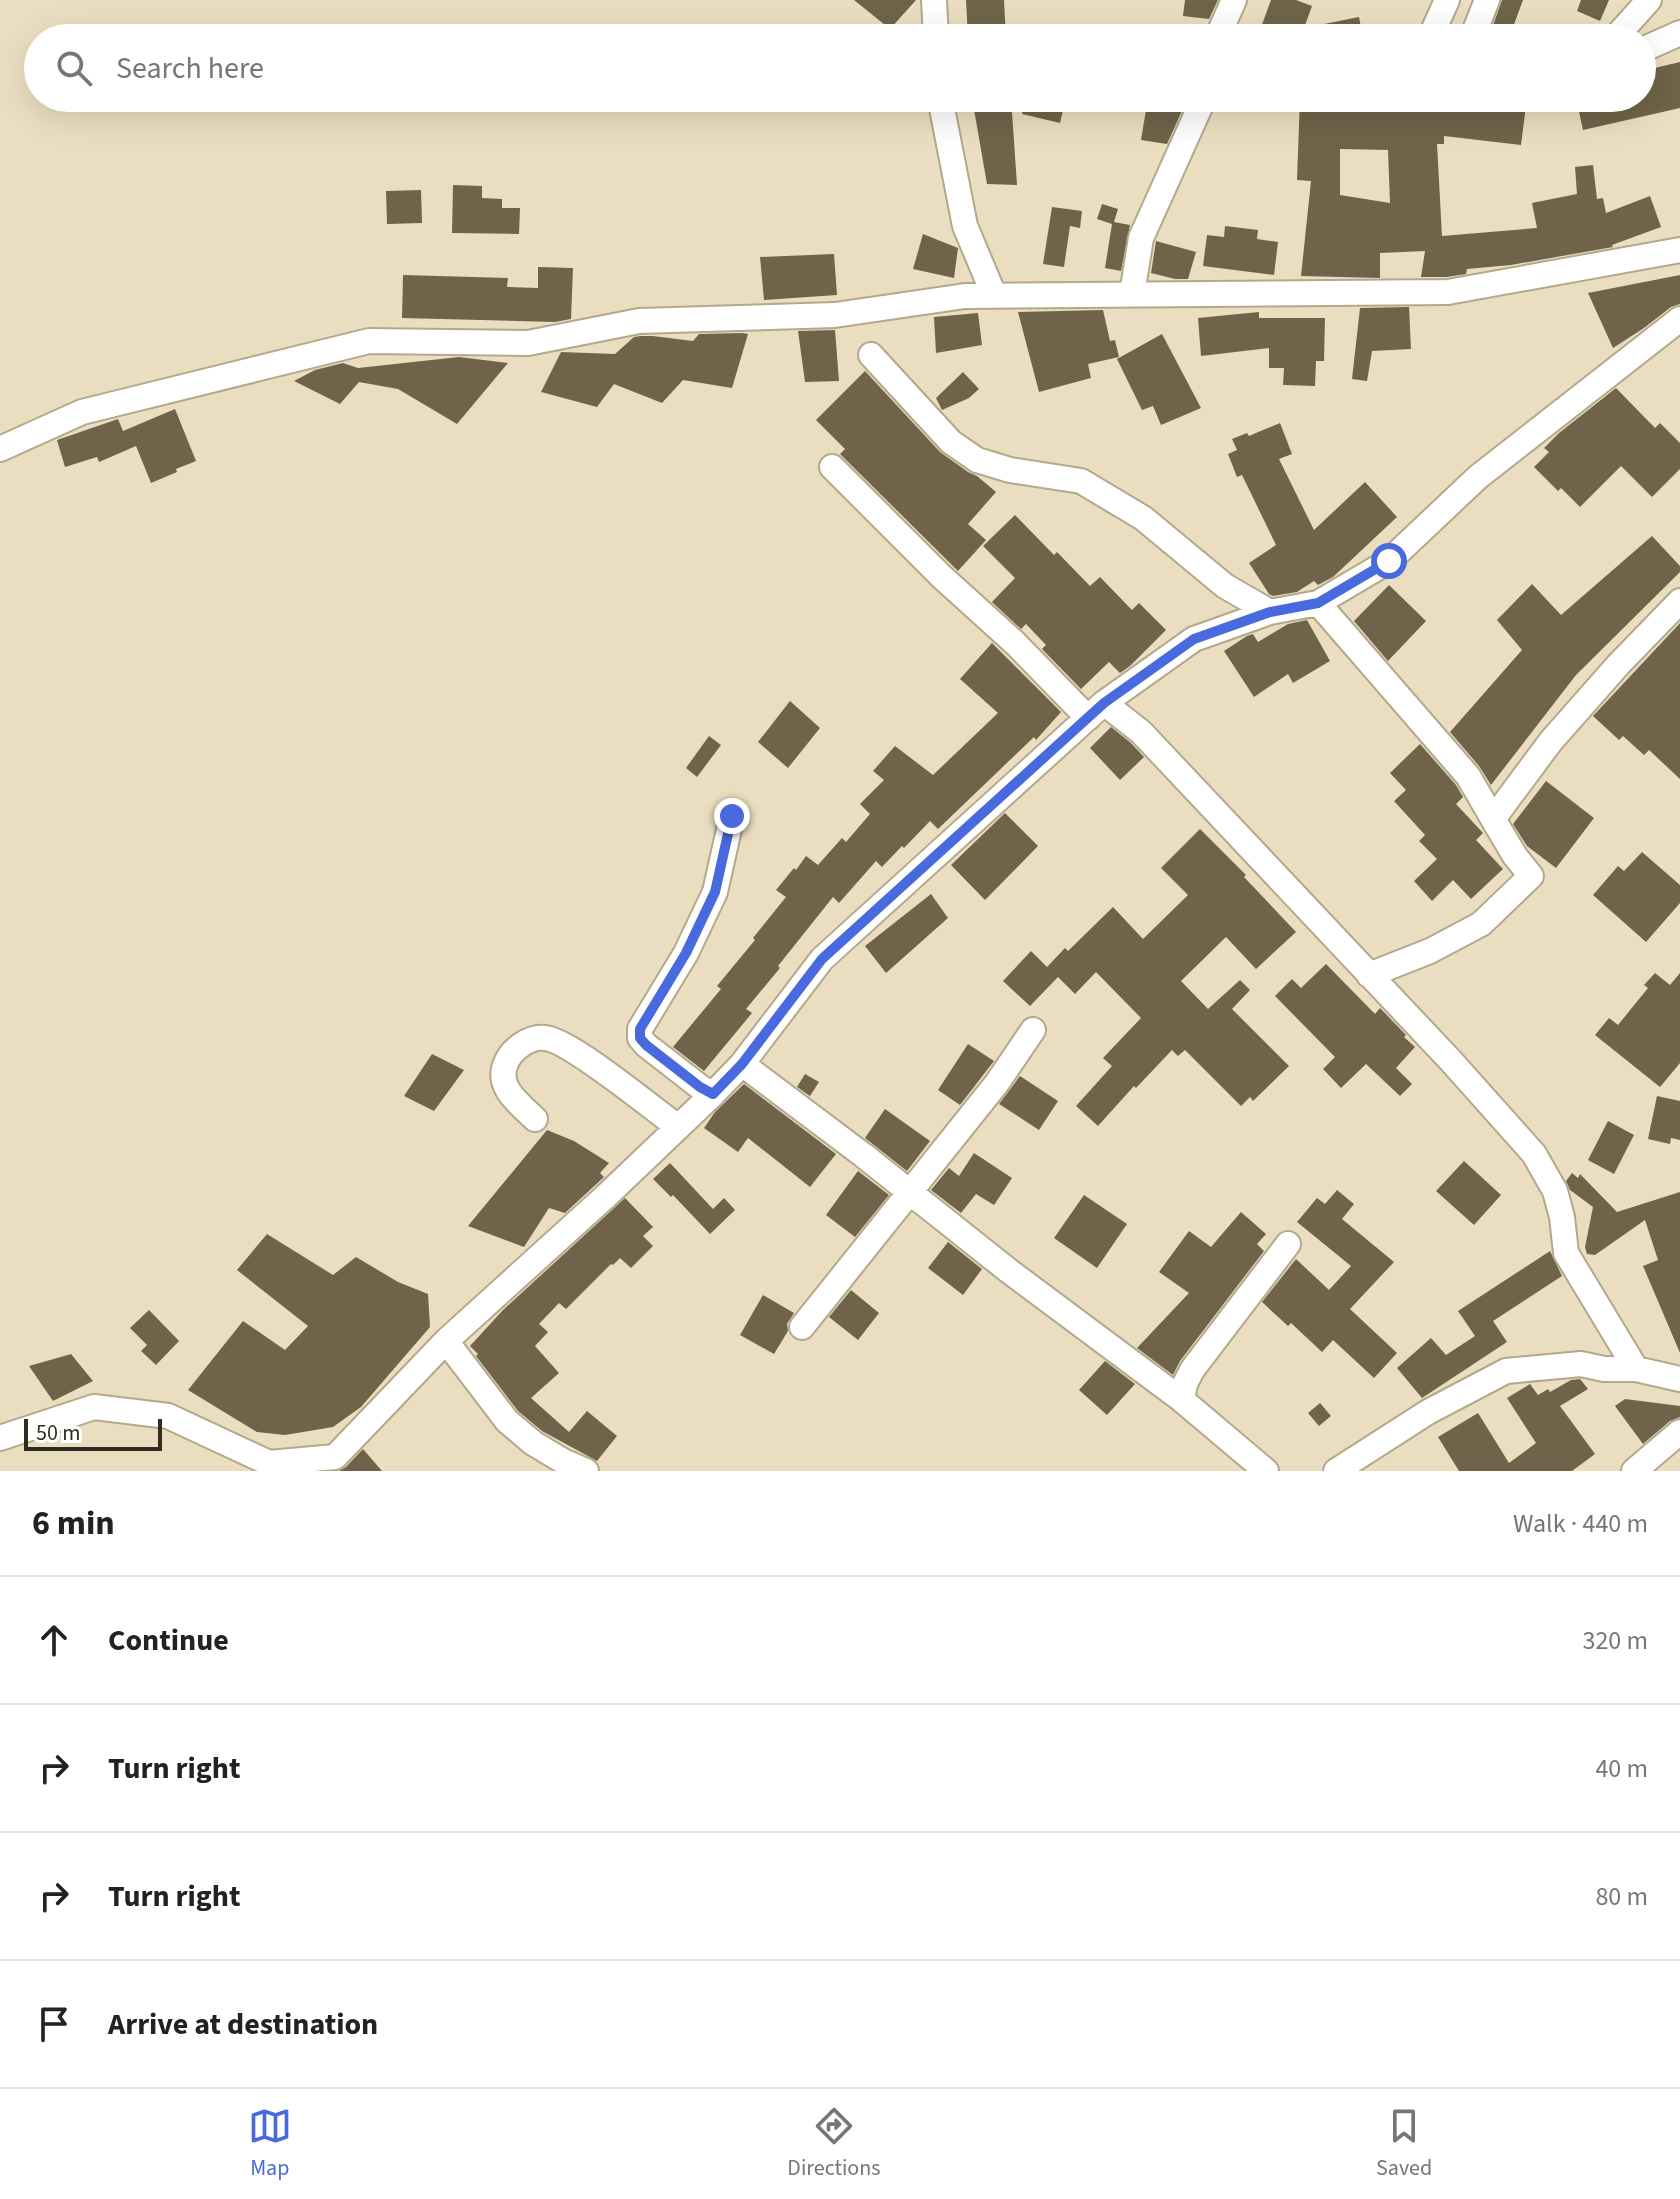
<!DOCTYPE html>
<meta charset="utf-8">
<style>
body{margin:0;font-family:"Source Sans 3",sans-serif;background:#f6f6f6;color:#222}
.scale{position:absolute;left:24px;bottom:20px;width:138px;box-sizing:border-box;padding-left:8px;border:4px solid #312c20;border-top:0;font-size:22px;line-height:28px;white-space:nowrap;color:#312c20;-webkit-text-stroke:6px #fff;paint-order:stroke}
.stop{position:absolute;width:24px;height:24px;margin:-18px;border:6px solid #496ade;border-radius:50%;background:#fff}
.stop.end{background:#496ade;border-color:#fff;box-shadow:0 2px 8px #0008}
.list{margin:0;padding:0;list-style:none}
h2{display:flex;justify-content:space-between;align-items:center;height:104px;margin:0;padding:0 32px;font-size:34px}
h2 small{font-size:26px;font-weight:400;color:#767676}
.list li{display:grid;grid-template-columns:52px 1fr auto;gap:24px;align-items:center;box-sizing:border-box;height:128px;padding:0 32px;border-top:2px solid #e0e0e0}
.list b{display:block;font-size:30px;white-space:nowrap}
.list em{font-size:26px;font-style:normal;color:#767676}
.icon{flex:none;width:44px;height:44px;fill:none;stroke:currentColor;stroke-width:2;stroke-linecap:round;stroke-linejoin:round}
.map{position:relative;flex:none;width:1680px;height:1471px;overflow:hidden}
.search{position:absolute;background:#fff;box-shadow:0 8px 32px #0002;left:24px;right:24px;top:24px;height:88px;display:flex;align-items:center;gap:20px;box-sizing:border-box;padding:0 28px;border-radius:44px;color:#767676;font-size:30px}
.sheet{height:616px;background:#fff}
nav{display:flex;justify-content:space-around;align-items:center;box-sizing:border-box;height:112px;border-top:2px solid #e0e0e0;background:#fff;font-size:22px;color:#767676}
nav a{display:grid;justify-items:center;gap:4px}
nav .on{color:#496ade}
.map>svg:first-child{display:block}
.building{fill:#6f6449;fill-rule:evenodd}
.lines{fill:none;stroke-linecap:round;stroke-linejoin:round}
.minor-casing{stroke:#b4a88b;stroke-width:28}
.minor{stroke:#fff;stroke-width:24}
.route{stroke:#496ade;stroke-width:10}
</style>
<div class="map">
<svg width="1680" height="1471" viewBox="0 0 1680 1471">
<rect width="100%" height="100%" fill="#ebdec0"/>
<!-- building -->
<path class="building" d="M 854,0 L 916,0 L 890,29 Z
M 966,0 L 1004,0 L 1006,38 L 968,38 Z
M 1185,0 L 1218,0 L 1209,19 L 1183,16 Z
M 1271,0 L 1296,0 L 1312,6 L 1304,28 L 1359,17 L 1363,38 L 1257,38 Z
M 1502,0 L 1523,0 L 1509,38 L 1500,38 L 1490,34 Z
M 1581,0 L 1609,0 L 1600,21 L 1577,11 Z
M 1680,62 L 1680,108 L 1583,130 L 1576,98 L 1642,98 L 1642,71 Z
M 972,98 L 1011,98 L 1017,185 L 987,184 Z
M 1025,98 L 1066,98 L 1060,123 L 1022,114 Z
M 1148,98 L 1170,98 L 1186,102 L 1167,144 L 1141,140 Z
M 1300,98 L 1385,98 L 1385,101 L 1467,103 L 1468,98 L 1527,98 L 1521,145 L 1444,136 L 1444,144 L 1437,144 L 1442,236 L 1537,228 L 1532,203 L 1577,194 L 1575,167 L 1593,165 L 1597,199 L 1603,198 L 1606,213 L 1650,196 L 1661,227 L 1612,245 L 1613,247 L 1511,265 L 1467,269 L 1466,274 L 1447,277 L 1421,277 L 1425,251 L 1380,253 L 1380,278 L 1301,276 L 1311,181 L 1297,180 ZM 1340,149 L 1388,150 L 1390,203 L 1340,195 Z
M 453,185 L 482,186 L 482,198 L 502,199 L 502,208 L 520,208 L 519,234 L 452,233 Z
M 421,190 L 422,223 L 387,224 L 386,191 Z
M 1102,204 L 1118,209 L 1114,222 L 1130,225 L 1121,271 L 1105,268 L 1112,224 L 1097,219 Z
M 1052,207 L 1082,211 L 1080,228 L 1070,226 L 1064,267 L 1043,264 Z
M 1225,226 L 1258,230 L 1257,239 L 1278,242 L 1274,275 L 1203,266 L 1207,235 L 1224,237 Z
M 923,234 L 958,248 L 954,278 L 913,269 Z
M 1156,241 L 1196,252 L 1188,279 L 1175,279 L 1151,273 Z
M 834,254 L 837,295 L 764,300 L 760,257 Z
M 538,267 L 573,268 L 571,319 L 555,322 L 402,318 L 403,275 L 508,278 L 507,287 L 538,288 Z
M 1680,275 L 1680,304 L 1671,307 L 1644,328 L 1613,348 L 1588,293 Z
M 1409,307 L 1411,349 L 1372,351 L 1367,381 L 1352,379 L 1360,308 Z
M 1103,310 L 1110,341 L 1115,340 L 1119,357 L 1088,364 L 1091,378 L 1039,392 L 1018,312 Z
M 1259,312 L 1259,318 L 1325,318 L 1324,361 L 1316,361 L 1315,386 L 1283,385 L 1284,368 L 1269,368 L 1269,348 L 1201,356 L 1198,318 Z
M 978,313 L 982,345 L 936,353 L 934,317 Z
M 835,330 L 839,381 L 805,382 L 798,331 Z
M 743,333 L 748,334 L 732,388 L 683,380 L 662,403 L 614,384 L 597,407 L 541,392 L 561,352 L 615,354 L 634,337 L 641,336 L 653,336 L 693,341 L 699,334 Z
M 1162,334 L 1201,408 L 1161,425 L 1153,406 L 1142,410 L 1117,359 Z
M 459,357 L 508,363 L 457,424 L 398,389 L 359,382 L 340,404 L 294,381 L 315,370 L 343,363 L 358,368 Z
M 865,371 L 940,452 L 968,472 L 977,476 L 996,492 L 968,524 L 986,540 L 958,571 L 840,454 L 845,449 L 816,420 Z
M 963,372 L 979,389 L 969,398 L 942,410 L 936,398 Z
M 1616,388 L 1655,428 L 1660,423 L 1680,443 L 1680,469 L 1652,497 L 1621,466 L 1580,507 L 1561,488 L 1558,491 L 1534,467 L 1549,452 L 1544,448 L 1559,433 Z
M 175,409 L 196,461 L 176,469 L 177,472 L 151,483 L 136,446 L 99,462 L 97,457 L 65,467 L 57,440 L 118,419 L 123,431 Z
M 1280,423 L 1292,454 L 1279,459 L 1314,530 L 1365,482 L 1397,517 L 1333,577 L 1318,585 L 1314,581 L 1297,592 L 1273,596 L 1269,594 L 1249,563 L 1276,545 L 1242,475 L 1237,477 L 1228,454 L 1237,450 L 1232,439 L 1247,433 L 1249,436 Z
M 1015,515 L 1054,555 L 1057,552 L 1090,586 L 1100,577 L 1132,610 L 1139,603 L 1166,630 L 1130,666 L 1120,673 L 1109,662 L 1081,689 L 1042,649 L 1046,645 L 1026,624 L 1021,629 L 992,602 L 1015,578 L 983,546 Z
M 1652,536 L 1680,566 L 1680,572 L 1576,675 L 1491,785 L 1479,766 L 1450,732 L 1522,650 L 1497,620 L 1532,584 L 1561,615 Z
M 1389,585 L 1426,621 L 1388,661 L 1354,621 Z
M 1307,620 L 1330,661 L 1293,683 L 1288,674 L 1254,697 L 1224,651 L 1247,636 L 1253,634 L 1258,642 L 1288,624 Z
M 1680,623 L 1680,779 L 1649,750 L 1644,755 L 1623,736 L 1619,740 L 1593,716 Z
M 992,643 L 1061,712 L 1036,740 L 1034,737 L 938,829 L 930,821 L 904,848 L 902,846 L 882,867 L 876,861 L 839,903 L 833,897 L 778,966 L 780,968 L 746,1009 L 752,1013 L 704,1071 L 673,1047 L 721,989 L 717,986 L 755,940 L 753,938 L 786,897 L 776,890 L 794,868 L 796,870 L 806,856 L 818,865 L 842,838 L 846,842 L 870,814 L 860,804 L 884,780 L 873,771 L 895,746 L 933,775 L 998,713 L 960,679 Z
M 790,701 L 820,728 L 788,768 L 758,742 Z
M 1111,727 L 1131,743 L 1144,757 L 1120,780 L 1090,748 Z
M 709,736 L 721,745 L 697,777 L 686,768 Z
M 1420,744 L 1456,785 L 1463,797 L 1456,804 L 1483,833 L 1476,840 L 1503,869 L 1471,899 L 1453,880 L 1432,901 L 1414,881 L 1437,859 L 1419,841 L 1425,835 L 1394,801 L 1406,790 L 1390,773 Z
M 1546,781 L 1594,818 L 1556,868 L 1527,846 L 1513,824 Z
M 1005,813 L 1038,846 L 985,900 L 951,865 Z
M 1200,829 L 1246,875 L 1244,877 L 1296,932 L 1256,969 L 1226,937 L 1181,981 L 1208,1009 L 1240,980 L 1250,990 L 1232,1009 L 1289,1066 L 1253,1101 L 1250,1097 L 1241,1106 L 1185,1050 L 1178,1056 L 1172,1050 L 1136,1088 L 1134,1086 L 1098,1126 L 1076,1106 L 1112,1066 L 1103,1058 L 1141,1018 L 1096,972 L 1075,994 L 1058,977 L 1030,1006 L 1003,981 L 1031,951 L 1047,967 L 1065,948 L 1068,951 L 1113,907 L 1143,939 L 1188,895 L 1161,868 Z
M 1642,852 L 1680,885 L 1680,903 L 1646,942 L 1593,895 L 1618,866 L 1624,871 Z
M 931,894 L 948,918 L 886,973 L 865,946 Z
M 1326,964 L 1375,1014 L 1380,1008 L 1406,1035 L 1404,1037 L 1415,1047 L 1396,1068 L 1412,1084 L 1400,1096 L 1366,1064 L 1341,1088 L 1323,1069 L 1335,1057 L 1275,996 L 1292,979 L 1301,988 Z
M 1655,973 L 1670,985 L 1680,973 L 1680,1063 L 1660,1087 L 1595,1035 L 1609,1018 L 1618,1025 L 1648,988 L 1644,985 Z
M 968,1044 L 994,1061 L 960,1105 L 938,1090 Z
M 432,1054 L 464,1070 L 434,1111 L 404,1096 Z
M 805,1074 L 819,1082 L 810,1096 L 797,1087 Z
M 1020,1076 L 1058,1101 L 1039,1130 L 999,1104 Z
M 744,1084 L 836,1154 L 810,1187 L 748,1138 L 738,1152 L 704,1128 L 715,1112 Z
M 1657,1096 L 1680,1101 L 1680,1140 L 1671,1138 L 1670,1144 L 1648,1139 Z
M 885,1109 L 930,1141 L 907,1171 L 865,1138 Z
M 1608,1121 L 1634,1135 L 1614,1174 L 1588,1160 Z
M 547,1130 L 574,1141 L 609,1163 L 600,1173 L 604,1177 L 565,1213 L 549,1208 L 524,1247 L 468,1226 Z
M 974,1153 L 1012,1178 L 994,1205 L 976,1194 L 961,1213 L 931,1190 L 949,1168 L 959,1176 Z
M 1464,1161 L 1501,1195 L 1474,1225 L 1436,1191 Z
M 670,1163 L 713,1209 L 724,1198 L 735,1210 L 710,1234 L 673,1195 L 671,1197 L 653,1179 Z
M 858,1171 L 889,1195 L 855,1237 L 826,1215 Z
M 1572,1173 L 1578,1178 L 1580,1174 L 1617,1212 L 1680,1192 L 1680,1353 L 1643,1266 L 1658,1260 L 1645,1220 L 1595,1255 L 1587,1254 L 1585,1247 L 1593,1207 L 1570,1190 L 1566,1181 Z
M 1337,1190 L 1354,1204 L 1342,1219 L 1394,1262 L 1350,1309 L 1397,1353 L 1374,1378 L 1333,1340 L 1322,1352 L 1291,1323 L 1288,1326 L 1262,1302 L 1296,1259 L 1329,1290 L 1351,1266 L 1297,1222 L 1317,1198 L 1325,1204 Z
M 1084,1195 L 1127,1224 L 1097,1268 L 1054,1238 Z
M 625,1198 L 653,1227 L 643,1236 L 653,1246 L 631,1268 L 620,1258 L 613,1265 L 611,1264 L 566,1309 L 559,1303 L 539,1324 L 548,1332 L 535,1346 L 559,1373 L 531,1398 L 569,1432 L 587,1411 L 617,1436 L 597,1461 L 542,1431 L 518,1411 L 476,1356 L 478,1354 L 470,1346 L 503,1310 Z
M 1241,1212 L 1266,1234 L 1257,1244 L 1264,1251 L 1180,1361 L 1173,1375 L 1137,1348 L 1189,1293 L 1159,1272 L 1189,1231 L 1211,1247 Z
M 267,1234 L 333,1275 L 356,1257 L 398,1282 L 428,1294 L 430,1327 L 361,1407 L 333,1427 L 285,1435 L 257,1432 L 188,1390 L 243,1321 L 285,1350 L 308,1326 L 237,1270 Z
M 948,1242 L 982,1269 L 963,1295 L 928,1268 Z
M 1550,1251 L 1562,1276 L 1493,1321 L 1507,1342 L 1422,1398 L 1397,1368 L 1431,1338 L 1446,1355 L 1475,1336 L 1458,1311 Z
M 851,1290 L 879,1313 L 858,1340 L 829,1317 Z
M 763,1295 L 794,1313 L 787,1324 L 788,1331 L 774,1354 L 740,1335 Z
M 149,1310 L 179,1341 L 156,1365 L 141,1351 L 147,1345 L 130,1328 Z
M 71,1354 L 93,1381 L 53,1401 L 29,1366 Z
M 1105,1361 L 1135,1384 L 1107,1415 L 1079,1390 Z
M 1580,1379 L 1588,1389 L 1560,1406 L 1595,1454 L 1572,1471 L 1459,1471 L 1438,1437 L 1478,1413 L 1509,1463 L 1536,1443 L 1507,1398 L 1530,1384 L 1538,1395 L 1548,1389 L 1550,1392 L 1571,1380 Z
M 1625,1399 L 1680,1406 L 1680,1417 L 1670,1421 L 1643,1444 L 1615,1406 Z
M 1320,1403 L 1331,1416 L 1319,1426 L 1308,1413 Z
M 363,1449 L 382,1471 L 339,1471 L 346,1467 Z"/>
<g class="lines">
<!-- minor casing -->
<g class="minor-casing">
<path id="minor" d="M 934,0 L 936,38
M 1474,33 L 1487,0
M 1217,38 L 1234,0
M 1430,38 L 1447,0
M 1615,38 L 1649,0
M 1642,50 L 1680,33
M 940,98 L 965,226 L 994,295
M 1132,294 L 1141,238 L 1204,98
M 871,355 L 951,442 L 977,460 L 1010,470 L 1081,481 L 1143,518 L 1225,586 L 1270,612
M 0,449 L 82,412 L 369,341 L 528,343 L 639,321 L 835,315 L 965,296 L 1448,292 L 1680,250
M 832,467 L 942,577 L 1015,643 L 1088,718
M 1318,603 L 1468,776 L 1493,819
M 1104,703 L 1141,732 L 1451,1061 L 1534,1154 L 1555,1191 L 1562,1217 L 1566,1253 L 1636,1369
M 1369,975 L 1430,951 L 1481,924 L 1531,876 L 1515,856 L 1493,819 L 1551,741 L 1618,665 L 1680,601
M 742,1064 L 863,1155 L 1009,1271 L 1182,1400 L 1266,1471
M 713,1094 L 700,1087 L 646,1045 L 640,1038 L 640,1029 L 686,953 L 715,892 L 732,816
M 535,1119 C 520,1104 495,1087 506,1063 C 511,1050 529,1036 545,1038 C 570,1040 653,1109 678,1127
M 802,1327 L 997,1083 L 1033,1030
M 446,1341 L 507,1421 L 533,1443 L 563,1461 L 586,1471
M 1182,1400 L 1185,1384 L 1192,1370 L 1288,1244
M 0,1438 L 94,1407 L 168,1416 L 269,1463 L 335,1457 L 446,1341 L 606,1196 L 713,1094 L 742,1064 L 822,959 L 1104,703 L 1194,639 L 1270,612 L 1318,603 L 1389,561 L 1478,477 L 1680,319
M 1336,1471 L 1428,1412 L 1506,1371 L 1581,1364 L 1604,1369 L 1636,1369 L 1680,1379
M 1634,1471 L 1680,1432"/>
</g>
<!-- minor -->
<use href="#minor" class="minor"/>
</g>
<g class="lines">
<!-- route -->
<path class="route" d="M 732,816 L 715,892 L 686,953 L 640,1029 L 640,1038 L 646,1045 L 700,1087 L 713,1094 L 742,1064 L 822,959 L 1104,703 L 1194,639 L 1270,612 L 1318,603 L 1389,561"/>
</g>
</svg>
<div class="scale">50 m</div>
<div class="stop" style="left:1389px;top:561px"></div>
<div class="stop end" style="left:732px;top:816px"></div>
<div class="search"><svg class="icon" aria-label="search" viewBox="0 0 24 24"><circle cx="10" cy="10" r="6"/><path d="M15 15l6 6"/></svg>Search here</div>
</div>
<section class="sheet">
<h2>6 min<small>Walk · 440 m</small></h2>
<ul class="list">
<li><svg class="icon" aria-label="ahead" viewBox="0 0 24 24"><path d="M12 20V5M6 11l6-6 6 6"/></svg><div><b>Continue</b></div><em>320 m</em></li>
<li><svg class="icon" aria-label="right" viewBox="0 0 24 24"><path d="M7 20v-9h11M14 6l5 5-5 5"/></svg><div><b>Turn right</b></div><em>40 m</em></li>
<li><svg class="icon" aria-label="right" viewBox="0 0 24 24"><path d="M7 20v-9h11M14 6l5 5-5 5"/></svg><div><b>Turn right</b></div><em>80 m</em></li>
<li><svg class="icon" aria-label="arrive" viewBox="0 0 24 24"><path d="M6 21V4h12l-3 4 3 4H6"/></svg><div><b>Arrive at destination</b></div></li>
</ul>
</section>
<nav>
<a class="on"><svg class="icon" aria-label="map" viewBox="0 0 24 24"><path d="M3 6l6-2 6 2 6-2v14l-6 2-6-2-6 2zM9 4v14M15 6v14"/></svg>Map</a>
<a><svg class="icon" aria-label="directions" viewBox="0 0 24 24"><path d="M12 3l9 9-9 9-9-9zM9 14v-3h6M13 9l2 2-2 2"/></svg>Directions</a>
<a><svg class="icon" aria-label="saved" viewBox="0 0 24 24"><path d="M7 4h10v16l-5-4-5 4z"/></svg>Saved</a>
</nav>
